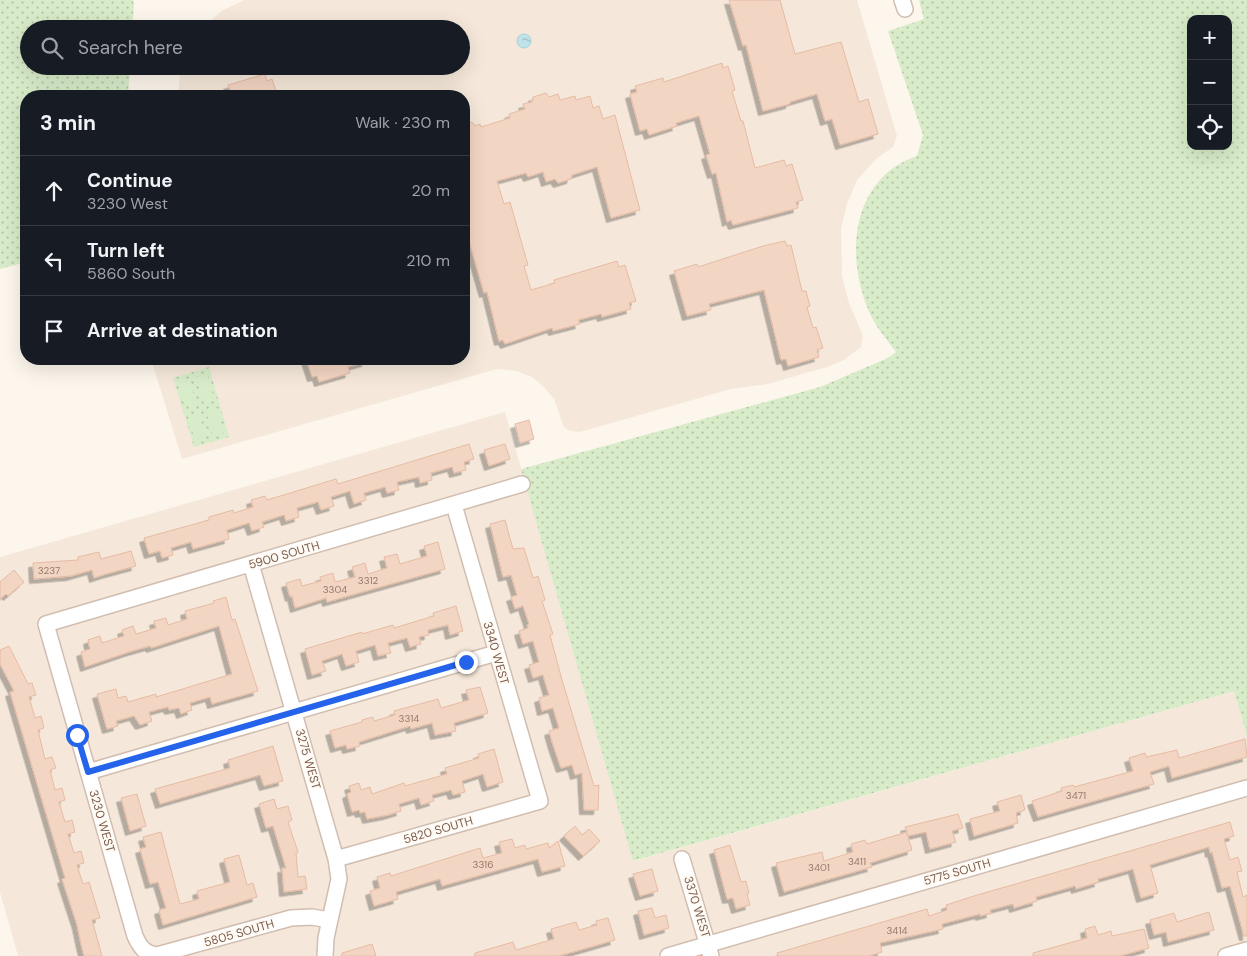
<!DOCTYPE html>
<meta charset="utf-8">
<style>
body{margin:0;font-family:"DM Sans",sans-serif;background:#242831;color:#f1f3f6}
.controls{position:absolute;right:15px;top:15px;display:grid;overflow:hidden;border-radius:10px;box-shadow:0 5px 20px #0002}
.controls button{width:45px;height:45px;display:grid;place-items:center;padding:0;border:0;border-bottom:1px solid #363941;background:#171b24;color:#f1f3f6;font:25px sans-serif}
.stop{position:absolute;width:15px;height:15px;margin:-11px;border:4px solid #2563eb;border-radius:50%;background:#fff}
.stop.end{background:#2563eb;border-color:#fff;box-shadow:0 1px 5px #0008}
.list{margin:0;padding:0;list-style:none}
h2{display:flex;justify-content:space-between;align-items:center;height:65px;margin:0;padding:0 20px;font-size:21px}
h2 small{font-size:16px;font-weight:400;color:#9ea1a6}
.list li{display:grid;grid-template-columns:32px 1fr auto;gap:15px;align-items:center;box-sizing:border-box;height:70px;padding:0 20px;border-top:1px solid #363941}
.list b{display:block;font-size:19px;white-space:nowrap}
.list p{margin:0;font-size:16px;white-space:nowrap;color:#9ea1a6}
.list em{font-size:16px;font-style:normal;color:#9ea1a6}
.icon{flex:none;width:28px;height:28px;fill:none;stroke:currentColor;stroke-width:2;stroke-linecap:round;stroke-linejoin:round}
.map{position:relative;flex:none;width:1247px;height:956px;overflow:hidden}
.search{position:absolute;background:#171b24;box-shadow:0 5px 20px #0002;left:20px;top:20px;width:450px;height:55px;display:flex;align-items:center;gap:12px;box-sizing:border-box;padding:0 18px;border-radius:28px;color:#9ea1a6;font-size:19px}
.panel{position:absolute;background:#171b24;box-shadow:0 5px 20px #0002;left:20px;top:90px;width:450px;height:275px;border-radius:20px}
.map>svg:first-child{display:block}
.residential{fill:#f5e8da}
.grass{fill:url(#grass-dots);fill-rule:evenodd}
.pitch{fill:#d8ecc9}
.water{fill:url(#water-ripples);stroke:#a5d3da}
.building{fill:#f3d5c3;stroke:#e6bba3;filter:url(#shadow)}
.lines{fill:none;stroke-linecap:round;stroke-linejoin:round}
.minor-casing{stroke:#d1beb0;stroke-width:18}
.minor{stroke:#fff;stroke-width:15}
.route{stroke:#2563eb;stroke-width:6}
.labels{text-anchor:middle;stroke-width:4;stroke-linejoin:round;paint-order:stroke}
.number-label{font-size:10px;fill:#987a6a}
.street-label{font-size:12px;fill:#7a5c4d;stroke:#fffaf3}
</style>
<div class="map">
<svg width="1247" height="956" viewBox="0 0 1247 956">
<defs>
<pattern id="grass-dots" width="8" height="8" patternUnits="userSpaceOnUse" patternTransform="scale(1.25)"><rect width="8" height="8" fill="#d8ecc9"/><path d="M2 2h.1M6 6h.1" fill="none" stroke="#b4c2a5" stroke-width="1.8" stroke-linecap="round"/></pattern>
<pattern id="water-ripples" width="26" height="14" patternUnits="userSpaceOnUse" patternTransform="scale(1.25)"><rect width="26" height="14" fill="#bfe3e8"/><path d="M2 4q2-2 4 0t4 0M15 11q2-2 4 0t4 0" fill="none" stroke="#a0bbbe"/></pattern>
<filter id="shadow"><feDropShadow dx="-4.5" dy="4.5" stdDeviation="0" flood-color="#0004"/></filter>
</defs>
<rect width="100%" height="100%" fill="#fdf6ec"/>
<!-- residential -->
<path class="residential" d="M 244,0 L 857,0 L 897,136 L 893,147 L 876,159 L 857,180 L 847,204 L 841,229 L 842,276 L 849,303 L 863,336 L 861,347 L 844,360 L 830,366 L 768,384 L 731,389 L 580,432 L 570,431 L 564,427 L 554,399 L 544,387 L 532,377 L 517,371 L 497,369 L 182,459 L 151,359 L 464,359 L 464,96 L 178,96 L 178,93 L 181,66 L 461,66 L 461,29 L 201,29 L 223,10 Z
M 505,412 L 634,861 L 1234,691 L 1247,736 L 1247,956 L 18,956 L 0,892 L 0,557 Z"/>
<!-- grass -->
<path class="grass" d="M 0,0 L 133,0 L 134,4 L 132,29 L 29,29 L 29,66 L 130,66 L 128,96 L 26,96 L 26,262 L 0,269 Z
M 919,0 L 1247,0 L 1247,736 L 1234,691 L 633,861 L 521,469 L 820,387 L 888,358 L 896,352 C 888,341 879,331 872,318 C 844,261 849,179 917,156 L 923,135 L 888,31 L 924,19 ZM 1191,19 L 1228,19 L 1228,146 L 1191,146 Z
M 209,367 L 229,437 L 194,447 L 173,378 Z"/>
<!-- pitch -->
<path class="pitch" d="M 207,374 L 214,398 L 203,402 L 196,377 Z
M 189,379 L 196,403 L 185,407 L 178,382 Z
M 217,408 L 224,433 L 213,436 L 206,411 Z
M 199,413 L 206,438 L 195,441 L 188,416 Z"/>
<!-- water -->
<path class="water" d="M517 41a7 7 0 1 1 14 0a7 7 0 1 1-14 0Z"/>
<!-- building -->
<path class="building" d="M 729,0 L 780,0 L 795,54 L 841,42 L 859,102 L 868,99 L 878,134 L 840,145 L 832,119 L 825,121 L 817,94 L 790,102 L 790,104 L 763,111 L 746,45 L 743,46 Z
M 722,63 L 723,68 L 728,66 L 735,90 L 732,91 L 741,121 L 743,121 L 755,168 L 784,160 L 786,166 L 792,164 L 803,200 L 796,202 L 798,208 L 733,225 L 731,220 L 727,222 L 716,173 L 712,174 L 706,155 L 710,154 L 699,116 L 676,123 L 677,126 L 649,135 L 647,129 L 640,131 L 630,94 L 637,92 L 635,86 L 663,78 L 664,82 Z
M 265,74 L 267,81 L 272,79 L 278,96 L 232,96 L 228,85 Z
M 546,93 L 549,97 L 558,94 L 560,100 L 575,96 L 576,100 L 590,96 L 593,108 L 599,106 L 603,119 L 615,115 L 640,210 L 611,218 L 597,167 L 572,175 L 571,179 L 558,183 L 555,179 L 546,182 L 543,172 L 528,177 L 526,173 L 497,181 L 504,204 L 510,202 L 528,265 L 524,266 L 531,290 L 555,283 L 554,280 L 617,261 L 619,267 L 625,265 L 636,301 L 629,303 L 631,309 L 602,317 L 601,314 L 578,320 L 580,324 L 553,331 L 552,328 L 505,344 L 503,340 L 499,341 L 487,292 L 484,293 L 464,224 L 464,215 L 467,214 L 464,204 L 464,125 L 472,122 L 475,126 L 480,124 L 481,127 L 510,118 L 509,114 L 525,109 L 523,104 L 532,102 L 533,97 Z
M 785,241 L 787,246 L 791,245 L 802,291 L 806,291 L 810,306 L 807,307 L 813,328 L 816,327 L 823,348 L 817,350 L 819,357 L 788,366 L 786,359 L 781,360 L 764,290 L 709,304 L 711,310 L 687,316 L 674,271 L 697,264 L 698,267 L 763,246 Z
M 306,359 L 366,359 L 366,362 L 348,367 L 350,373 L 319,382 L 317,376 L 312,377 Z
M 529,420 L 534,439 L 520,443 L 515,424 Z
M 469,444 L 474,459 L 464,462 L 466,470 L 454,473 L 452,467 L 431,473 L 432,480 L 420,483 L 419,477 L 397,482 L 399,490 L 387,493 L 385,487 L 364,493 L 366,500 L 354,504 L 350,491 L 331,497 L 334,506 L 321,510 L 318,502 L 297,508 L 299,517 L 286,521 L 284,515 L 262,522 L 264,527 L 252,531 L 249,523 L 227,530 L 229,539 L 193,549 L 191,542 L 171,548 L 173,555 L 162,558 L 160,551 L 149,554 L 144,538 L 209,520 L 209,517 L 233,510 L 234,513 L 253,507 L 251,500 L 265,496 L 267,500 L 336,479 L 338,484 Z
M 505,444 L 510,459 L 489,466 L 484,450 Z
M 505,520 L 513,549 L 524,548 L 533,578 L 538,576 L 545,600 L 542,601 L 553,634 L 550,635 L 562,680 L 594,786 L 599,785 L 598,810 L 584,810 L 582,773 L 575,775 L 572,765 L 561,768 L 553,745 L 549,731 L 559,728 L 553,708 L 542,711 L 539,698 L 549,695 L 543,675 L 533,678 L 529,665 L 539,662 L 533,641 L 523,644 L 519,631 L 528,628 L 527,625 L 529,624 L 523,606 L 515,609 L 511,597 L 517,595 L 511,575 L 503,577 L 490,524 Z
M 438,542 L 445,569 L 359,593 L 327,602 L 326,598 L 295,608 L 292,596 L 290,597 L 286,583 L 300,579 L 302,586 L 321,581 L 320,577 L 333,573 L 335,582 L 355,577 L 352,567 L 365,563 L 368,574 L 387,568 L 384,557 L 397,554 L 400,564 L 427,556 L 424,546 Z
M 131,551 L 136,566 L 106,574 L 94,578 L 92,570 L 71,576 L 34,579 L 33,563 L 78,560 L 78,557 L 99,552 L 101,559 Z
M 14,570 L 24,582 L 8,596 L 6,594 L 0,599 L 0,582 Z
M 226,597 L 232,620 L 235,619 L 239,631 L 258,691 L 212,704 L 210,697 L 190,703 L 192,710 L 181,714 L 179,708 L 169,710 L 168,707 L 149,712 L 152,721 L 140,725 L 134,716 L 116,721 L 118,726 L 107,729 L 97,694 L 116,689 L 118,698 L 126,696 L 128,702 L 156,694 L 156,697 L 232,674 L 219,626 L 151,648 L 150,646 L 129,652 L 85,667 L 81,652 L 90,649 L 88,640 L 100,636 L 102,643 L 124,636 L 122,630 L 133,626 L 136,634 L 156,628 L 154,621 L 166,618 L 168,625 L 187,619 L 185,611 L 214,603 L 213,601 Z
M 456,606 L 463,631 L 450,635 L 448,625 L 428,630 L 429,635 L 419,637 L 421,644 L 410,647 L 407,638 L 388,643 L 391,653 L 378,656 L 375,645 L 356,651 L 359,662 L 346,666 L 342,654 L 322,661 L 326,671 L 312,675 L 305,649 L 362,632 L 362,634 L 393,625 L 394,628 L 434,616 L 433,613 Z
M 9,646 L 28,684 L 32,683 L 36,695 L 29,697 L 35,718 L 41,716 L 44,728 L 38,730 L 45,759 L 52,757 L 56,768 L 50,770 L 55,790 L 62,788 L 65,800 L 59,802 L 65,822 L 72,820 L 75,832 L 68,834 L 74,853 L 81,851 L 84,863 L 77,865 L 83,884 L 89,882 L 100,918 L 92,920 L 102,956 L 84,956 L 81,944 L 77,925 L 62,879 L 65,878 L 10,692 L 14,691 L 0,664 L 0,650 Z
M 480,687 L 488,713 L 454,723 L 456,731 L 435,735 L 432,723 L 411,729 L 410,726 L 359,742 L 360,746 L 347,749 L 346,745 L 335,748 L 330,731 L 362,722 L 362,720 L 373,717 L 374,721 L 395,715 L 394,711 L 438,699 L 441,708 L 469,700 L 466,690 Z
M 1245,739 L 1247,757 L 1172,778 L 1169,766 L 1150,772 L 1154,784 L 1038,817 L 1032,801 L 1062,791 L 1061,788 L 1073,785 L 1074,787 L 1133,771 L 1129,758 L 1145,753 L 1146,757 L 1177,750 L 1179,758 Z
M 273,746 L 283,781 L 264,786 L 260,775 L 160,804 L 155,789 L 230,768 L 228,760 Z
M 494,749 L 503,782 L 487,787 L 483,774 L 462,781 L 465,792 L 453,795 L 451,790 L 432,795 L 434,801 L 421,805 L 419,798 L 399,804 L 401,811 L 388,815 L 367,819 L 365,812 L 360,813 L 359,810 L 352,812 L 347,794 L 351,792 L 349,786 L 359,783 L 361,790 L 370,787 L 372,794 L 404,783 L 405,786 L 447,774 L 445,768 L 479,758 L 478,754 Z
M 137,794 L 146,826 L 130,831 L 121,798 Z
M 1021,795 L 1025,810 L 1016,813 L 1018,823 L 974,836 L 970,819 L 1000,811 L 997,802 Z
M 274,799 L 277,809 L 288,806 L 292,820 L 288,822 L 298,852 L 296,853 L 298,877 L 305,876 L 307,889 L 284,892 L 282,868 L 286,868 L 273,826 L 266,828 L 259,804 Z
M 958,814 L 963,828 L 952,831 L 956,842 L 930,849 L 926,832 L 908,836 L 907,833 L 912,850 L 870,863 L 872,867 L 784,892 L 776,863 L 822,852 L 824,861 L 853,852 L 851,844 L 865,840 L 867,844 L 907,832 L 905,827 Z
M 1230,822 L 1234,836 L 1224,839 L 1230,860 L 1238,857 L 1242,871 L 1237,872 L 1243,897 L 1247,895 L 1247,936 L 1244,936 L 1230,886 L 1222,888 L 1212,852 L 1210,853 L 1209,847 L 1150,865 L 1158,893 L 1141,898 L 1133,869 L 1098,879 L 1099,882 L 1076,889 L 1075,886 L 1036,897 L 1037,901 L 1014,908 L 1013,904 L 990,910 L 991,913 L 980,916 L 980,914 L 942,924 L 943,929 L 880,943 L 882,952 L 869,956 L 778,956 L 777,953 L 927,909 L 929,916 L 947,910 L 946,905 L 974,896 Z
M 575,826 L 582,835 L 589,829 L 600,841 L 583,856 L 564,836 Z
M 161,832 L 180,904 L 199,899 L 197,891 L 230,882 L 224,859 L 239,855 L 247,885 L 253,883 L 257,897 L 163,925 L 159,910 L 166,908 L 158,882 L 150,884 L 140,849 L 146,847 L 143,837 Z
M 512,839 L 515,848 L 525,845 L 526,849 L 548,843 L 549,848 L 558,841 L 565,866 L 542,872 L 538,859 L 442,886 L 440,879 L 396,892 L 398,899 L 374,906 L 370,891 L 380,888 L 377,877 L 390,873 L 391,876 L 480,848 L 483,858 L 502,853 L 499,842 Z
M 730,845 L 741,882 L 746,881 L 749,893 L 747,894 L 750,905 L 736,909 L 733,898 L 727,899 L 714,850 Z
M 652,869 L 658,891 L 640,896 L 633,874 Z
M 652,908 L 655,918 L 666,915 L 669,928 L 644,935 L 638,911 Z
M 1209,912 L 1214,930 L 1168,942 L 1166,932 L 1154,935 L 1150,920 L 1174,913 L 1177,922 Z
M 608,918 L 615,940 L 591,947 L 559,956 L 475,956 L 475,953 L 513,942 L 516,950 L 554,939 L 551,929 L 576,922 L 579,930 L 597,925 L 596,921 Z
M 1095,926 L 1098,935 L 1111,931 L 1112,936 L 1144,929 L 1149,948 L 1120,956 L 1033,956 L 1033,953 L 1087,938 L 1085,929 Z
M 372,944 L 376,956 L 342,956 L 342,953 Z"/>
<g class="lines">
<!-- minor casing -->
<g class="minor-casing">
<path id="minor" d="M 902,0 L 905,9
M 251,564 L 336,859 L 339,879 L 326,938 L 325,956
M 88,772 L 496,653
M 336,859 L 540,801 L 454,505
M 682,859 L 711,956
M 329,920 L 312,917 L 291,918 L 157,955 C 145,954 140,947 135,936 L 46,624 L 522,484
M 668,956 L 1247,788
M 1226,956 L 1247,950"/>
</g>
<!-- minor -->
<use href="#minor" class="minor"/>
</g>
<g class="lines">
<!-- route -->
<path class="route" d="M 77,735 L 88,772 L 466,662"/>
</g>
<g class="labels">
<!-- number labels -->
<g class="number-label">
<text x="49" y="574">3237</text>
<text x="368" y="584">3312</text>
<text x="335" y="593">3304</text>
<text x="409" y="722">3314</text>
<text x="1076" y="799">3471</text>
<text x="857" y="865">3411</text>
<text x="483" y="868">3316</text>
<text x="819" y="871">3401</text>
<text x="897" y="934">3414</text>
</g>
<!-- street labels -->
<g class="street-label">
<text transform="translate(284 555) rotate(-16)" y="4">5900 SOUTH</text>
<text transform="translate(496 653) rotate(74)" y="4">3340 WEST</text>
<text transform="translate(308 759) rotate(74)" y="4">3275 WEST</text>
<text transform="translate(102 821) rotate(74)" y="4">3230 WEST</text>
<text transform="translate(438 830) rotate(-16)" y="4">5820 SOUTH</text>
<text transform="translate(957 872) rotate(-16)" y="4">5775 SOUTH</text>
<text transform="translate(697 907) rotate(73)" y="4">3370 WEST</text>
<text transform="translate(239 933) rotate(-16)" y="4">5805 SOUTH</text>
</g>
</g>
</svg>
<div class="controls">
<button>+</button>
<button>−</button>
<button><svg class="icon" aria-label="locate" viewBox="0 0 24 24"><circle cx="12" cy="12" r="6"/><path d="M12 2v4M12 18v4M2 12h4M18 12h4"/></svg></button>
</div>
<div class="stop" style="left:77px;top:735px"></div>
<div class="stop end" style="left:466px;top:662px"></div>
<div class="search"><svg class="icon" aria-label="search" viewBox="0 0 24 24"><circle cx="10" cy="10" r="6"/><path d="M15 15l6 6"/></svg>Search here</div>
<section class="panel">
<h2>3 min<small>Walk · 230 m</small></h2>
<ul class="list">
<li><svg class="icon" aria-label="ahead" viewBox="0 0 24 24"><path d="M12 20V5M6 11l6-6 6 6"/></svg><div><b>Continue</b><p>3230 West</p></div><em>20 m</em></li>
<li><svg class="icon" aria-label="left" viewBox="0 0 24 24"><path d="M17 20v-9H6M10 6l-5 5 5 5"/></svg><div><b>Turn left</b><p>5860 South</p></div><em>210 m</em></li>
<li><svg class="icon" aria-label="arrive" viewBox="0 0 24 24"><path d="M6 21V4h12l-3 4 3 4H6"/></svg><div><b>Arrive at destination</b></div></li>
</ul>
</section>
</div>
